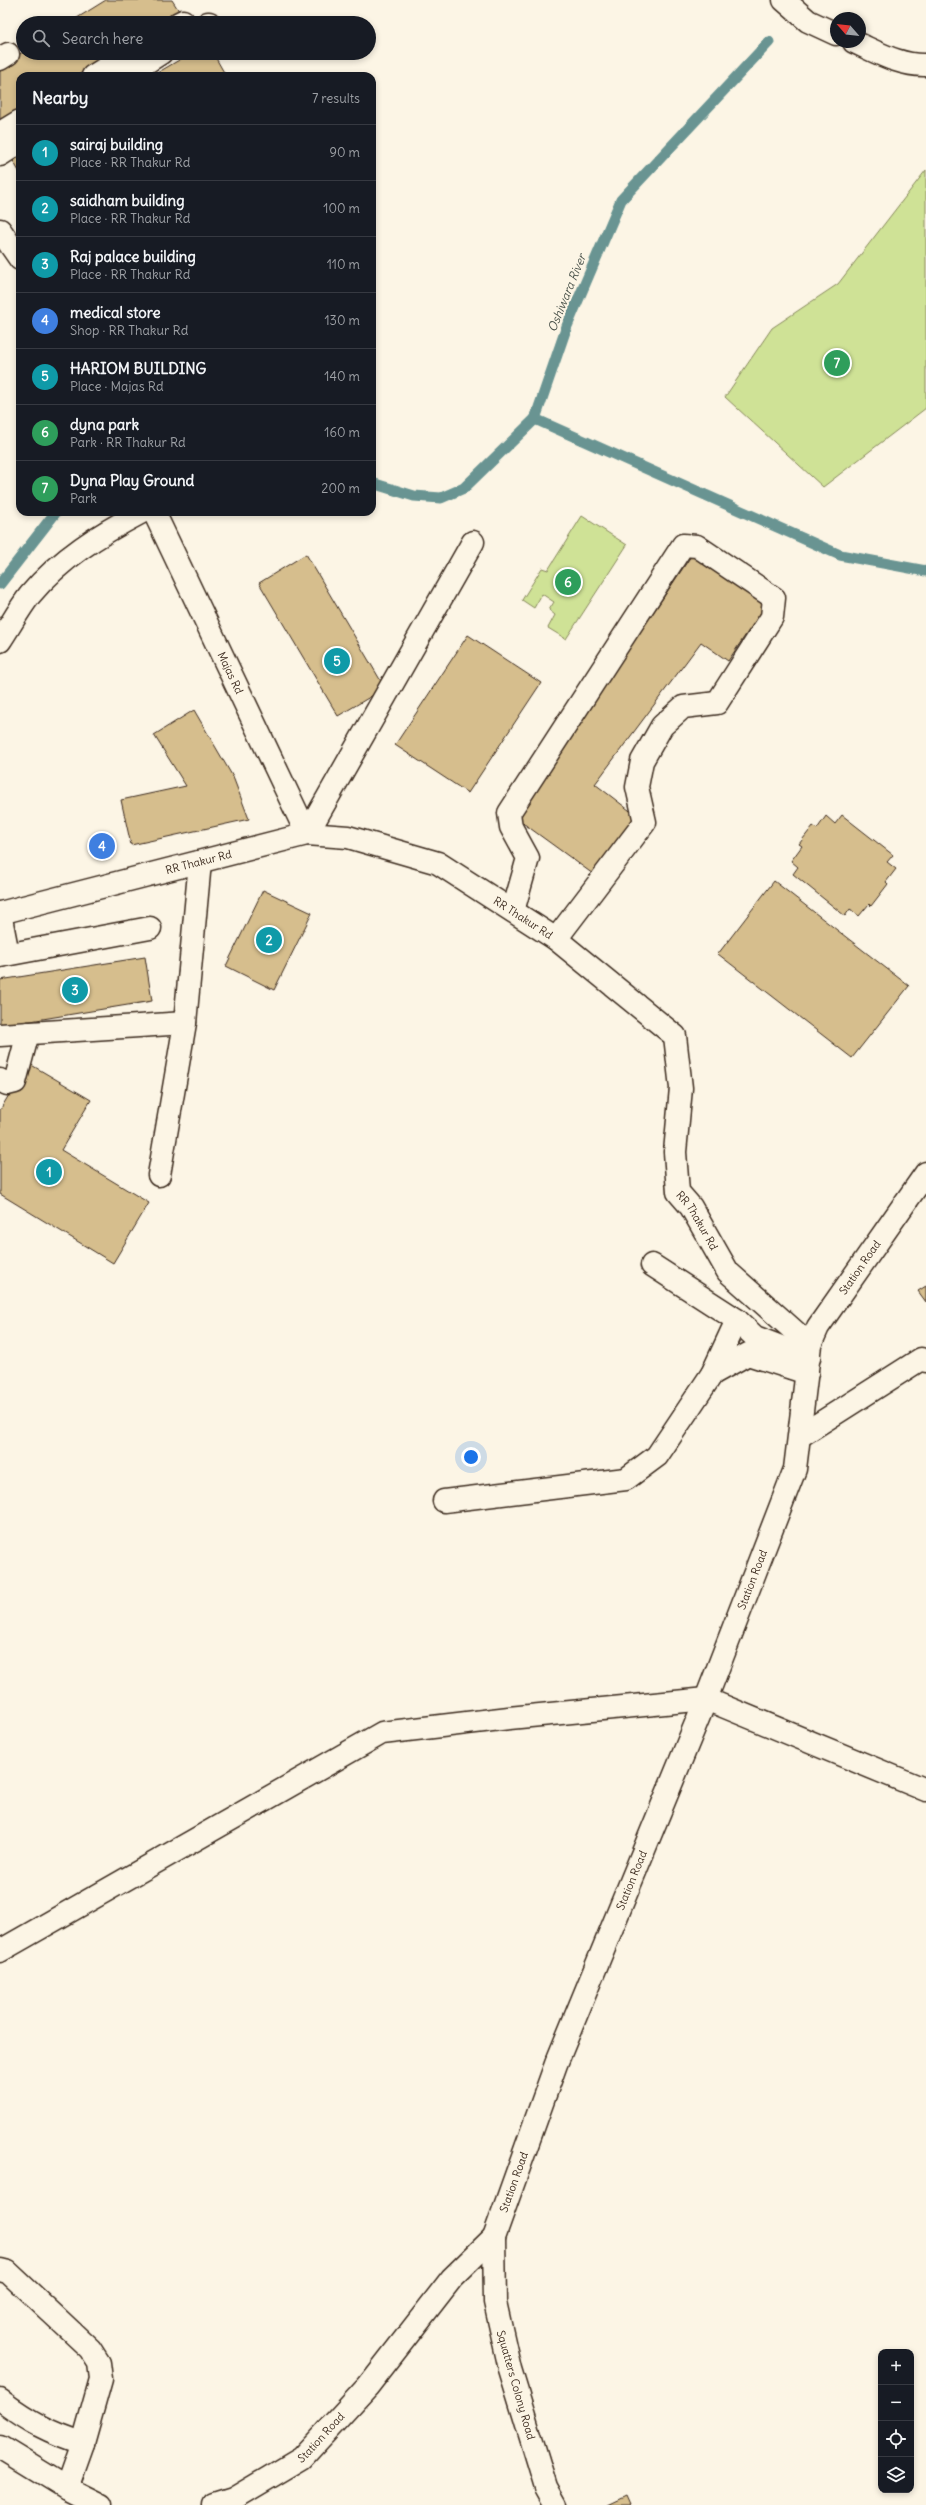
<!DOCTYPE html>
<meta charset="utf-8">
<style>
body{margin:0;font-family:Delius,sans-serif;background:#242831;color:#f1f3f6}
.controls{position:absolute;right:12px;bottom:12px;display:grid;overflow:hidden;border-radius:8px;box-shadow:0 2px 6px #0003}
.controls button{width:36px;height:36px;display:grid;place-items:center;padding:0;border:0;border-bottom:1px solid #363941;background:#171b24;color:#f1f3f6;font:20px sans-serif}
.compass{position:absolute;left:830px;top:12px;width:36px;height:36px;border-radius:50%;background:#171b24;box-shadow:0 2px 6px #0003;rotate:298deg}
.you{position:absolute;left:471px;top:1457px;width:14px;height:14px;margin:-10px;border:3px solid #fff;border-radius:50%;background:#1a73e8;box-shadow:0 0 0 6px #1a73e833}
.badge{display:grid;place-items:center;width:26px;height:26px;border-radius:50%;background:#d1495b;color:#fff;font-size:13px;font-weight:700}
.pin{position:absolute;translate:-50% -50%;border:2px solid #fff;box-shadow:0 1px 4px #0006}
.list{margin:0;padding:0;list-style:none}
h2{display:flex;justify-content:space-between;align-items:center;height:52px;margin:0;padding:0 16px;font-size:17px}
h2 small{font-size:13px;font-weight:400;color:#9ea1a6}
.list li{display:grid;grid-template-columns:26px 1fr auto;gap:12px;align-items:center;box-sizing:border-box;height:56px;padding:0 16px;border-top:1px solid #363941}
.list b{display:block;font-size:15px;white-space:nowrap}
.list p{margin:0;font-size:13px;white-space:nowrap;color:#9ea1a6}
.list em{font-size:13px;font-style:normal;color:#9ea1a6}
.icon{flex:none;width:22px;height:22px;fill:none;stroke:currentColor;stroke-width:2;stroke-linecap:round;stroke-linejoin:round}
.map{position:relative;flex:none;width:926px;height:2505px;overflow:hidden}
.search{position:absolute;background:#171b24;box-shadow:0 2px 6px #0003;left:16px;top:16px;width:360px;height:44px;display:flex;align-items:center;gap:10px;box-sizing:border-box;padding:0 14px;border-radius:22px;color:#9ea1a6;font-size:15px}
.panel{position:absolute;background:#171b24;box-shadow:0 2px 6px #0003;left:16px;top:72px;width:360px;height:444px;border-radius:12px}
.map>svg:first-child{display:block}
.green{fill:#cfe296;stroke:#85865a}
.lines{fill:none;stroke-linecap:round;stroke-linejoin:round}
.stream{stroke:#699492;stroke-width:11}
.building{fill:#d6be8d;stroke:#3b2a1e}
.minor-casing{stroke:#3b2a1e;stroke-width:25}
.major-casing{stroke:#3b2a1e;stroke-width:25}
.minor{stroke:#fcf5e5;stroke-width:22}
.major{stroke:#fcf5e5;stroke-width:22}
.labels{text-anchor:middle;stroke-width:4;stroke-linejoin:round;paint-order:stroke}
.street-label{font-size:11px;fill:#3b2a1e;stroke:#fcf5e5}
.water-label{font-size:12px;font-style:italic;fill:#4e564e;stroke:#fcf5e5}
</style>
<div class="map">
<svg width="926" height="2505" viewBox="0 0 926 2505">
<rect width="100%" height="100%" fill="#fcf5e5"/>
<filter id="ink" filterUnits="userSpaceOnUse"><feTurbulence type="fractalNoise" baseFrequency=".025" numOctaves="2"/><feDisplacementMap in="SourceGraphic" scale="8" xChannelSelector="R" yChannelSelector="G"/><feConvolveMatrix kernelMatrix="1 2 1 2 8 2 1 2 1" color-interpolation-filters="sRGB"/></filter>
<g filter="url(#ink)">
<!-- green -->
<path class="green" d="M 926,170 L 926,408 L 823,487 L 725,397 L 772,328 L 838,284 Z
M 582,516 L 627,545 L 566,639 L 548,628 L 555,615 L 549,610 L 554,602 L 542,594 L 534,608 L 522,600 L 542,568 L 548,570 Z"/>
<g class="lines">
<!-- stream -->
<path class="stream" d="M 535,419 L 840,555 L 926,571
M 372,483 L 414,496 L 441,498 L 464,488 L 535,419 L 567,326 L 621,200 L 769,42
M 0,584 L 56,512"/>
</g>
<!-- building -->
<path class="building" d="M 106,0 L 172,0 L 181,14 L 166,23 L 69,23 Z
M 23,52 L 23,53 L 115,53 L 76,76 L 20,76 L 20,109 L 0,121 L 0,66 Z
M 191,53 L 213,53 L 226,76 L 152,76 Z
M 20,154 L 20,173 L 12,159 Z
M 306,554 L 385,688 L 338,716 L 259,583 Z
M 691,556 L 766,605 L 728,661 L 701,642 L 595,784 L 638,817 L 593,874 L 516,818 Z
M 468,635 L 541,683 L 468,793 L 395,745 Z
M 194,710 L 233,777 L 249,819 L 131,845 L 121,800 L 186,786 L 154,735 Z
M 842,815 L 893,855 L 887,862 L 896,869 L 886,882 L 888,884 L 871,906 L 869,904 L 859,916 L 850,909 L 845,916 L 793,874 L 798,867 L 791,861 L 802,846 L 799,844 L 813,826 L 817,829 L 826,816 L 835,824 Z
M 774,881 L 909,986 L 852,1058 L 718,954 Z
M 263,890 L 312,913 L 274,990 L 226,966 Z
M 145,957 L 152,1001 L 0,1026 L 0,980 Z
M 28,1063 L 91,1100 L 61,1150 L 149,1203 L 113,1263 L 0,1194 L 0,1110 Z
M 926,1286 L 926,1302 L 918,1291 Z
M 626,2496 L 630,2505 L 607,2505 Z"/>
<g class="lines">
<!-- minor casing -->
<g class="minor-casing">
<g id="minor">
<path d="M 784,0 L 808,21 L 836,34"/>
<path d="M 179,23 L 183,21"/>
<path d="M 208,23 L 209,23"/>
<path d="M 854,42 C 877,52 900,66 926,65"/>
<path d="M 0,59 L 8,54"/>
<path d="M 93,76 L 130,53"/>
<path d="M 125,76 L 161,53"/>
<path d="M 0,133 L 20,121"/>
<path d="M 0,155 L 20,142"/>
<path d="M 0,230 L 20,259"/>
<path id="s1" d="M 154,512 L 307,834"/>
<path d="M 0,641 C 10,626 19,609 30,595 C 61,558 100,534 142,512"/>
<path d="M 307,834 L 473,542"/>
<path d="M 513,911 L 528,858 L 511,827 L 509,813 L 683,545 L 697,546 L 774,598 L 772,617 L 717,703 L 683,707 L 662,726 L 642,761 L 637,787 L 645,822 L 556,939"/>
<path id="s2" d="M 0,913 L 307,834 L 348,837 L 438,863 L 556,939 L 675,1036 L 681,1088 L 675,1152 L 678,1192 L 691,1207 L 728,1272 L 810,1345"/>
<path d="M 0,913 L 8,954"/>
<path d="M 0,956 L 150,928"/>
<path d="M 0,1035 L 185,1023"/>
<path d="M 0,1080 L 7,1084 L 15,1082 L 28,1033"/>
<path d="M 159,1175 L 185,1023 L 200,862"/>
<path d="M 652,1265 L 737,1320 L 755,1337 L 809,1358"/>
<path d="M 712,1374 L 737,1320"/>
<path d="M 800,1436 L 921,1359 L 926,1361"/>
<path d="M 444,1501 L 626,1479 L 657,1456 L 712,1374 L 748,1354 L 807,1373"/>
<path d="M 0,1951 L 382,1733 L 509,1718 L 706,1699 L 926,1790"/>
<path d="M 0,2270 L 8,2272 L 90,2349 L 99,2363 L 101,2379 L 83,2443 L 67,2488"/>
<path d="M 0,2400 C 30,2422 48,2432 83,2443"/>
<path d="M 0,2447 L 67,2488 L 101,2505"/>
<path id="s3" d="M 214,2505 L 233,2499 L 302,2458 L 368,2386 L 452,2278 L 494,2237"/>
</g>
</g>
<!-- major casing -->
<g class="major-casing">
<g id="major">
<path id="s4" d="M 556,2505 L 546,2487 L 510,2369 L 495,2302 L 494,2237 L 556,2064 L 706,1699 L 795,1469 L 810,1345 L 818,1327 L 926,1173"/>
</g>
</g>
<!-- minor -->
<use href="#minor" class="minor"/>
<!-- major -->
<use href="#major" class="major"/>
</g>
</g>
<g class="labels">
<!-- street labels -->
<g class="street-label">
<text dy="4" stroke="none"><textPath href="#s1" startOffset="178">Majas Rd</textPath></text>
<text dy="4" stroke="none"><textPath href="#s2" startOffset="205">RR Thakur Rd</textPath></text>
<text dy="4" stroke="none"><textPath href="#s2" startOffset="553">RR Thakur Rd</textPath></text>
<text dy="4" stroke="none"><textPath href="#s2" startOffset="937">RR Thakur Rd</textPath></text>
<text dy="4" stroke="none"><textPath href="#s4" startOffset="1320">Station Road</textPath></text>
<text dy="4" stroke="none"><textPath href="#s4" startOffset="984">Station Road</textPath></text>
<text dy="4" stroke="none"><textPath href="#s4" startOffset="660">Station Road</textPath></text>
<text dy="4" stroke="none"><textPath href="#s4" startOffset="336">Station Road</textPath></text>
<text transform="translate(516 2385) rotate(74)" y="4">Squatters Colony Road</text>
<text dy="4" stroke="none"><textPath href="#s3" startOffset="128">Station Road</textPath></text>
</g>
<!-- water labels -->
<g class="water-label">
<text transform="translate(567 293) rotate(-68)" y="4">Oshiwara River</text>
</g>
</g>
</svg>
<div class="controls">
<button>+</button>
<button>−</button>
<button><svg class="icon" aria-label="locate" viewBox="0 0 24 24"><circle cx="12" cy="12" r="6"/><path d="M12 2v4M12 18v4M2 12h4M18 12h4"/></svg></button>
<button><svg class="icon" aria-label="layers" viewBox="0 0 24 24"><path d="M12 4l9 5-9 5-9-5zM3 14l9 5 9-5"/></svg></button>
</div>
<svg class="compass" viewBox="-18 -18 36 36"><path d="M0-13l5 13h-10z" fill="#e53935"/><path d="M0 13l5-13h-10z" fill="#9ea1a6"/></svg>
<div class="you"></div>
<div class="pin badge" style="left:49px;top:1172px;background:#0f9aa8">1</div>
<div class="pin badge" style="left:269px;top:940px;background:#0f9aa8">2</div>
<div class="pin badge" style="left:75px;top:990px;background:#0f9aa8">3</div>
<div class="pin badge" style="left:102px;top:846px;background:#3f7fe0">4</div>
<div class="pin badge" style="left:337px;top:661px;background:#0f9aa8">5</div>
<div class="pin badge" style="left:568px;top:582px;background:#2e9e5b">6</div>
<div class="pin badge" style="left:837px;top:363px;background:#2e9e5b">7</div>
<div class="search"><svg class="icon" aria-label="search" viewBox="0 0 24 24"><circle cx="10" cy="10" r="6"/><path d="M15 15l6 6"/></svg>Search here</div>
<section class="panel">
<h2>Nearby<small>7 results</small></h2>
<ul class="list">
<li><span class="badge" style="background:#0f9aa8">1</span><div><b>sairaj building</b><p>Place · RR Thakur Rd</p></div><em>90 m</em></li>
<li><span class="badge" style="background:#0f9aa8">2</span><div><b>saidham building</b><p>Place · RR Thakur Rd</p></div><em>100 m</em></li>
<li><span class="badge" style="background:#0f9aa8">3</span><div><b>Raj palace building</b><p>Place · RR Thakur Rd</p></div><em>110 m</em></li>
<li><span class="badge" style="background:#3f7fe0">4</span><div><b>medical store</b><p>Shop · RR Thakur Rd</p></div><em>130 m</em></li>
<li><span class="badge" style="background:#0f9aa8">5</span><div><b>HARIOM BUILDING</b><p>Place · Majas Rd</p></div><em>140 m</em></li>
<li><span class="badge" style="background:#2e9e5b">6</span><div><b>dyna park</b><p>Park · RR Thakur Rd</p></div><em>160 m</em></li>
<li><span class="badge" style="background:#2e9e5b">7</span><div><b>Dyna Play Ground</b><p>Park</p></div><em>200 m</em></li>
</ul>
</section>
</div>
